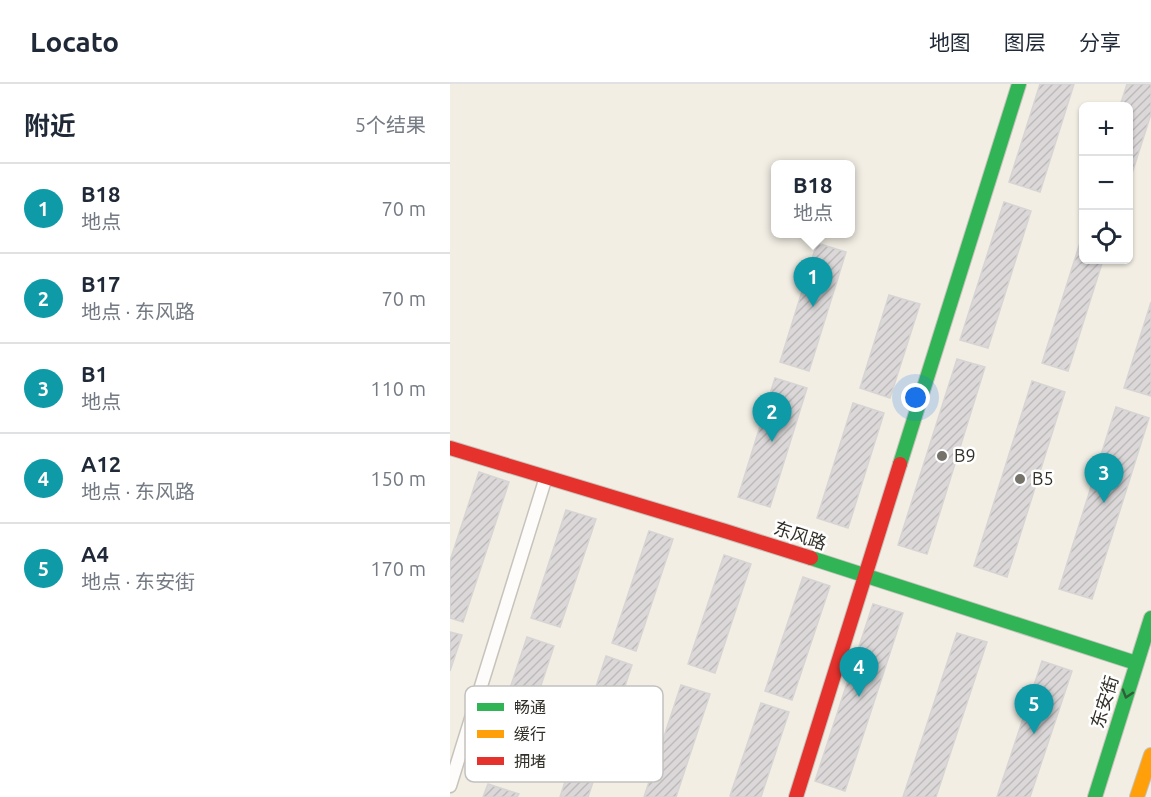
<!DOCTYPE html>
<html lang="zh">
<meta charset="utf-8">
<style>
body{margin:0;font-family:Ubuntu,"Noto Sans SC",sans-serif;background:#f2f2f3;color:#1f2937}
.controls{position:absolute;right:18px;top:18px;display:grid;overflow:hidden;border-radius:9px;box-shadow:0 2px 4px #0004}
.controls button{width:54px;height:54px;display:grid;place-items:center;padding:0;border:0;border-bottom:2px solid #e0e1e3;background:#fff;color:#1f2937;font:30px sans-serif}
.you{position:absolute;left:466px;top:314px;width:21px;height:21px;margin:-15px;border:4px solid #fff;border-radius:50%;background:#1a73e8;box-shadow:0 0 0 9px #1a73e833}
.badge{display:grid;place-items:center;width:39px;height:39px;border-radius:50%;background:#b45309;color:#fff;font-size:20px;font-weight:700}
.pin{position:absolute;translate:-50% -50px;filter:drop-shadow(0 2px 3px #0008)}
.pin::after{content:'';position:absolute;top:32px;width:21px;height:18px;background:inherit;clip-path:polygon(0 0,100% 0,50% 100%)}
.popup{position:absolute;left:321px;top:76px;width:84px;height:78px;box-sizing:border-box;display:grid;place-content:center;border-radius:9px;background:#fff;filter:drop-shadow(0 2px 4px #0005);font-size:20px;white-space:nowrap;color:#747a83}
.popup b{font-size:22px;color:#1f2937}
.popup::after{content:'';position:absolute;left:50%;top:100%;margin-left:-12px;border:12px solid transparent;border-top-color:#fff}
.list{margin:0;padding:0;list-style:none}
h2{display:flex;justify-content:space-between;align-items:center;height:78px;margin:0;padding:0 24px;font-size:26px}
h2 small{font-size:20px;font-weight:400;color:#747a83}
.list li{display:grid;grid-template-columns:39px 1fr auto;gap:18px;align-items:center;box-sizing:border-box;height:90px;padding:0 24px;border-top:2px solid #e0e1e3}
.list b{display:block;font-size:22px;white-space:nowrap}
.list p{margin:0;font-size:20px;white-space:nowrap;color:#747a83}
.list em{font-size:20px;font-style:normal;color:#747a83}
.icon{flex:none;width:33px;height:33px;fill:none;stroke:currentColor;stroke-width:2;stroke-linecap:round;stroke-linejoin:round}
.map{position:relative;flex:none;width:701px;height:713px;overflow:hidden}
header{display:flex;align-items:center;gap:36px;box-sizing:border-box;height:84px;padding:0 30px;background:#fff;border-bottom:2px solid #e0e1e3}
header strong{font-size:28px}
nav{display:flex;gap:33px;margin-inline-start:auto;font-size:21px}
main{display:flex}
aside{flex:1;background:#fff}
.map>svg:first-child{display:block}
.building{fill:url(#building-hatch);stroke:#d7d4d4;stroke-width:1.5}
.lines{fill:none;stroke-linecap:round;stroke-linejoin:round}
.street-casing{stroke:#c6c3bb;stroke-width:15}
.fast-casing{stroke:#c6c3bb;stroke-width:16}
.slow-casing{stroke:#c6c3bb;stroke-width:16}
.jam-casing{stroke:#c6c3bb;stroke-width:16}
.street{stroke:#fdfcfb;stroke-width:12}
.fast{stroke:#30b455;stroke-width:14}
.slow{stroke:#ff9f0a;stroke-width:14}
.jam{stroke:#e5322d;stroke-width:14}
.oneway{stroke:#315e38}
.poi-dot{fill:#75726a;stroke:#fff;stroke-width:2}
.labels{text-anchor:middle;stroke-width:5;stroke-linejoin:round;paint-order:stroke}
.poi-label{font-size:18px;fill:#323028;stroke:#fff;text-anchor:start}
.street-label{font-size:18px;fill:#323028;stroke:#fff}
.key{fill:#fff;stroke:#c2c1be;stroke-width:1.5}
.key-label{font-size:16px;fill:#323028}
</style>
<header>
<strong>Locato</strong>
<nav><a>地图</a><a>图层</a><a>分享</a></nav>
</header>
<main>
<aside>
<h2>附近<small>5个结果</small></h2>
<ul class="list">
<li><span class="badge" style="background:#0f9aa8">1</span><div><b>B18</b><p>地点</p></div><em>70 m</em></li>
<li><span class="badge" style="background:#0f9aa8">2</span><div><b>B17</b><p>地点 · 东风路</p></div><em>70 m</em></li>
<li><span class="badge" style="background:#0f9aa8">3</span><div><b>B1</b><p>地点</p></div><em>110 m</em></li>
<li><span class="badge" style="background:#0f9aa8">4</span><div><b>A12</b><p>地点 · 东风路</p></div><em>150 m</em></li>
<li><span class="badge" style="background:#0f9aa8">5</span><div><b>A4</b><p>地点 · 东安街</p></div><em>170 m</em></li>
</ul>
</aside>
<div class="map">
<svg width="701" height="713" viewBox="0 0 701 713">
<defs>
<pattern id="building-hatch" width="6" height="6" patternUnits="userSpaceOnUse" patternTransform="scale(1.5)"><rect width="6" height="6" fill="#dcd8d9"/><path d="M-1 1l2-2M0 6l6-6M5 7l2-2" fill="none" stroke="#bdbaba"/></pattern>
</defs>
<rect width="100%" height="100%" fill="#f2eee4"/>
<!-- building -->
<path class="building" d="M 590,0 L 624,0 L 590,108 L 559,98 Z
M 677,0 L 701,0 L 701,30 L 678,102 L 678,22 L 670,22 Z
M 554,118 L 581,127 L 538,264 L 510,256 Z
M 634,146 L 634,176 L 653,176 L 618,287 L 592,279 Z
M 367,159 L 396,168 L 359,287 L 330,278 Z
M 439,211 L 470,220 L 440,314 L 410,304 Z
M 701,218 L 701,312 L 674,304 Z
M 507,275 L 535,283 L 477,470 L 448,461 Z
M 325,294 L 357,304 L 320,423 L 288,413 Z
M 582,297 L 615,308 L 557,493 L 524,482 Z
M 403,319 L 434,329 L 398,444 L 367,434 Z
M 666,323 L 699,334 L 642,515 L 609,505 Z
M 29,388 L 59,398 L 13,538 L 0,534 L 0,477 Z
M 116,426 L 146,435 L 110,543 L 81,534 Z
M 199,447 L 223,455 L 186,567 L 162,559 Z
M 274,471 L 301,480 L 265,589 L 238,580 Z
M 353,493 L 380,502 L 342,616 L 315,607 Z
M 423,520 L 453,529 L 395,707 L 365,697 Z
M 0,548 L 12,551 L 0,587 Z
M 507,549 L 537,558 L 486,713 L 453,713 Z
M 77,553 L 104,562 L 61,692 L 34,683 Z
M 156,572 L 182,581 L 138,713 L 110,713 Z
M 592,577 L 622,587 L 580,713 L 547,713 Z
M 231,601 L 260,610 L 226,713 L 194,713 Z
M 311,619 L 339,628 L 311,713 L 285,713 L 280,712 Z
M 38,700 L 69,710 L 67,713 L 33,713 Z"/>
<g class="lines">
<!-- street casing -->
<g class="street-casing">
<path id="street" d="M 0,702 L 96,393"/>
</g>
<!-- fast casing -->
<g class="fast-casing">
<path id="fast" d="M 450,380 L 569,0
M 361,474 L 686,579
M 645,713 L 701,534"/>
</g>
<!-- slow casing -->
<g class="slow-casing">
<path id="slow" d="M 687,713 L 701,671"/>
</g>
<!-- jam casing -->
<g class="jam-casing">
<path id="jam" d="M 0,364 L 275,447 L 361,474
M 346,713 L 450,380"/>
</g>
<!-- street -->
<use href="#street" class="street"/>
<!-- fast -->
<use href="#fast" class="fast"/>
<!-- slow -->
<use href="#slow" class="slow"/>
<!-- jam -->
<use href="#jam" class="jam"/>
</g>
<!-- one-way arrows -->
<defs><path id="oneway-chevron" d="M-2-3.5L2.5 0L-2 3.5" fill="none" stroke-width="1.6" stroke-linecap="round" stroke-linejoin="round" transform="scale(1.5)"/></defs>
<use class="oneway" href="#oneway-chevron" transform="translate(677 610) rotate(107)"/>
<!-- markers -->
<g class="poi-dot">
<circle cx="492" cy="372" r="6"/>
<circle cx="570" cy="395" r="6"/>
</g>
<g class="labels">
<!-- poi labels -->
<g class="poi-label">
<text x="504" y="378">B9</text>
<text x="582" y="401">B5</text>
</g>
<!-- street labels -->
<g class="street-label">
<text transform="translate(350 452) rotate(18)" y="6">东风路</text>
<text transform="translate(655 618) rotate(-73)" y="6">东安街</text>
</g>
</g>
<!-- legend -->
<rect x="15" y="602" width="198" height="96" rx="9" class="key"/>
<rect x="27" y="619" width="27" height="8" fill="#30b455"/>
<rect x="27" y="646" width="27" height="8" fill="#ff9f0a"/>
<rect x="27" y="673" width="27" height="8" fill="#e5322d"/>
<g class="key-label">
<text x="64" y="629">畅通</text>
<text x="64" y="656">缓行</text>
<text x="64" y="683">拥堵</text>
</g>
</svg>
<div class="controls">
<button>+</button>
<button>−</button>
<button><svg class="icon" aria-label="locate" viewBox="0 0 24 24"><circle cx="12" cy="12" r="6"/><path d="M12 2v4M12 18v4M2 12h4M18 12h4"/></svg></button>
</div>
<div class="you"></div>
<div class="pin badge" style="left:363px;top:223px;background:#0f9aa8">1</div>
<div class="popup"><b>B18</b>地点</div>
<div class="pin badge" style="left:322px;top:358px;background:#0f9aa8">2</div>
<div class="pin badge" style="left:654px;top:419px;background:#0f9aa8">3</div>
<div class="pin badge" style="left:409px;top:613px;background:#0f9aa8">4</div>
<div class="pin badge" style="left:584px;top:650px;background:#0f9aa8">5</div>
</div>
</main>
